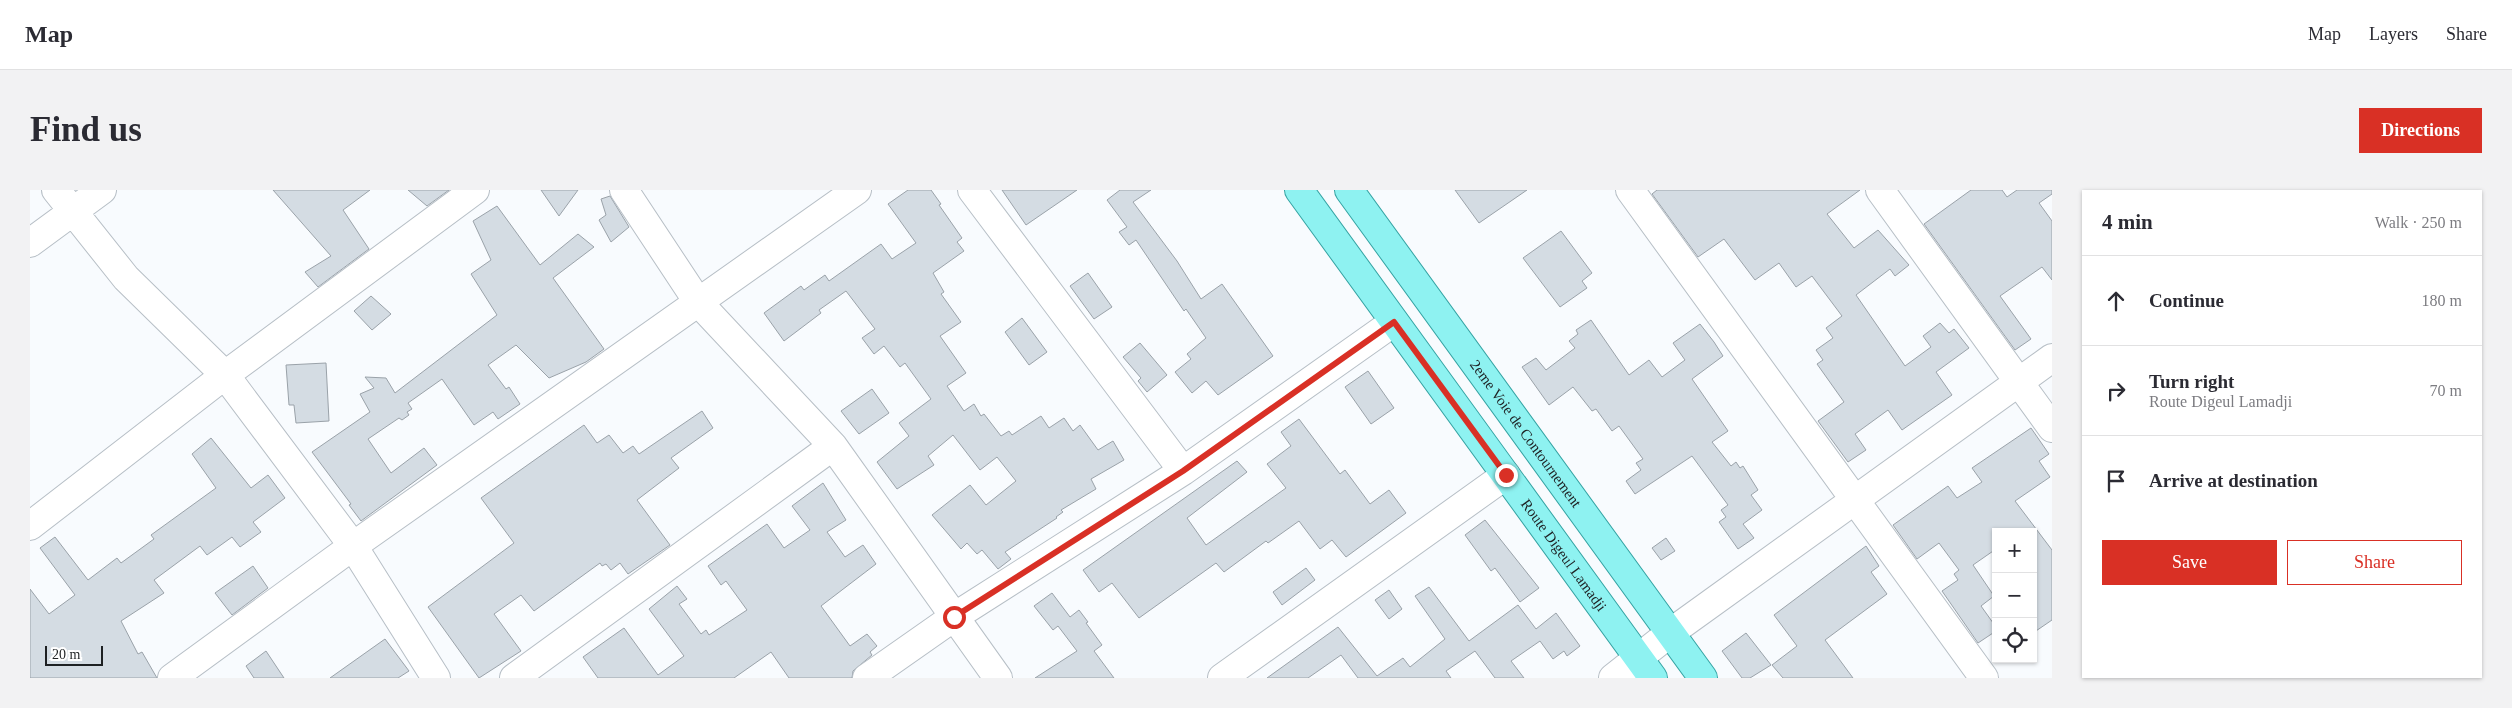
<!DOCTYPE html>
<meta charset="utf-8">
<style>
body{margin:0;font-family:"Times New Roman",serif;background:#f2f2f3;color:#2b2b33}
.controls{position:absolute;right:15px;bottom:15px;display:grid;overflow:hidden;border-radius:0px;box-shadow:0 1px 4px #0004}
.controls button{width:45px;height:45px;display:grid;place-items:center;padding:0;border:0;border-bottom:1px solid #e1e1e2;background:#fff;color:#2b2b33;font:25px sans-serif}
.scale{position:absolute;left:15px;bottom:12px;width:58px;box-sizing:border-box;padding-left:5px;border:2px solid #1e2123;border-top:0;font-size:14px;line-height:18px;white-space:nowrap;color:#1e2123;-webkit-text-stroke:4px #fff;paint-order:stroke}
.stop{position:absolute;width:15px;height:15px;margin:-11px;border:4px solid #d93025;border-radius:50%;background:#fff}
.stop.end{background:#d93025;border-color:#fff;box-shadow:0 1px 5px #0008}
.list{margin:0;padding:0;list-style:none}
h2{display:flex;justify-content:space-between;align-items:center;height:65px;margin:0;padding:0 20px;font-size:21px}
h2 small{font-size:16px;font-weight:400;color:#7c7c81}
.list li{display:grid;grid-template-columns:32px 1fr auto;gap:15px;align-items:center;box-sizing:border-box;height:90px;padding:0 20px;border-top:1px solid #e1e1e2}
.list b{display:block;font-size:19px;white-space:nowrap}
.list p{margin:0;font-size:16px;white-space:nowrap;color:#7c7c81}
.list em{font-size:16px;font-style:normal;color:#7c7c81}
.actions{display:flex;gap:10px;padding:15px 20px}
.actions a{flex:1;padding:11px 0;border:1px solid #d93025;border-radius:0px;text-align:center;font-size:18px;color:#d93025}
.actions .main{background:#d93025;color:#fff}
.icon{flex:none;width:28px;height:28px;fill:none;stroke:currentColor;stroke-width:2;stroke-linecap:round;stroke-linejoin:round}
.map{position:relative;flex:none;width:2022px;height:488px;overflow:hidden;border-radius:0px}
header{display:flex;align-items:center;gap:30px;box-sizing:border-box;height:70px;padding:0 25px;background:#fff;border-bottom:1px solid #e1e1e2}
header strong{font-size:24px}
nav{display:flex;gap:28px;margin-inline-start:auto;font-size:18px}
.intro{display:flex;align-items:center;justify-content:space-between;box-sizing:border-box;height:120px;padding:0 30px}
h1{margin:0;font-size:35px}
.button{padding:12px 22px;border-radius:0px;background:#d93025;color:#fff;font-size:18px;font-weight:700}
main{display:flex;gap:30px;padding:0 30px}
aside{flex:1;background:#fff;border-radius:0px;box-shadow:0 1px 4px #0004}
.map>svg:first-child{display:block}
.building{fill:#d4dce3;stroke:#9aa2a9}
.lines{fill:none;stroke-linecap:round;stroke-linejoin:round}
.minor-casing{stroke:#b7bfc6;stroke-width:30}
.major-casing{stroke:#35a3a3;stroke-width:30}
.minor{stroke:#fff;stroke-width:28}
.major{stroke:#8ef2f1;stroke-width:28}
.route{stroke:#d93025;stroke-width:6}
.labels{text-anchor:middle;stroke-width:4;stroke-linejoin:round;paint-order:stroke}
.street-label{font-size:15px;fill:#1e2123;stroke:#fff}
</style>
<header>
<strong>Map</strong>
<nav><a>Map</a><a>Layers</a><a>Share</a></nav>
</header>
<div class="intro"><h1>Find us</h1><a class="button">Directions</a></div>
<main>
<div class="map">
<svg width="2022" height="488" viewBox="0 0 2022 488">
<rect width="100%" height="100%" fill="#f8fbfe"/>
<!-- building -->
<path class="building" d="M 243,0 L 340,0 L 313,20 L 339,59 L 288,97 L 275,82 L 301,66 Z
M 378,0 L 419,0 L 397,16 Z
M 511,0 L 548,0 L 529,26 Z
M 878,0 L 901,0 L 911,14 L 909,15 L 932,48 L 927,52 L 934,61 L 903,83 L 914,102 L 911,104 L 931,132 L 910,146 L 936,183 L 917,196 L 934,221 L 944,214 L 951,226 L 954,224 L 971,246 L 979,241 L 982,245 L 1011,226 L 1019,238 L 1034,228 L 1043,241 L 1050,235 L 1068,260 L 1083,251 L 1094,270 L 1061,289 L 1066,299 L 1031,320 L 1033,322 L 1026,327 L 1027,328 L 975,362 L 981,369 L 968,379 L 952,360 L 947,364 L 937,353 L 931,359 L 902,325 L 940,295 L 956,315 L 986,291 L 967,267 L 950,280 L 923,245 L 898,266 L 904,275 L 867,299 L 847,272 L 879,246 L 869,233 L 901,209 L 875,173 L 870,177 L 854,156 L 844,164 L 832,148 L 845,139 L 816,101 L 789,120 L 791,123 L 754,151 L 734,123 L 771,96 L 774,100 L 795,85 L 799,91 L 851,54 L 862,69 L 886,53 L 858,14 Z
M 972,0 L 1047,0 L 996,35 Z
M 1090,0 L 1121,0 L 1103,12 L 1147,71 L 1171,109 L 1192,94 L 1243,166 L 1188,205 L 1176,191 L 1162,203 L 1145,182 L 1161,169 L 1157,164 L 1176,148 L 1156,119 L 1154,121 L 1106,50 L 1099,55 L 1089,42 L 1097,37 L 1077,10 Z
M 1425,0 L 1497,0 L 1449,33 Z
M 1627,0 L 1830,0 L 1797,24 L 1824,58 L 1848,40 L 1879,75 L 1865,86 L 1860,79 L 1826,105 L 1875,176 L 1901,157 L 1893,146 L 1910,133 L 1919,143 L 1924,139 L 1939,158 L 1906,182 L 1922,205 L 1872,240 L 1858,220 L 1825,244 L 1836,260 L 1818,272 L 1788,231 L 1814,212 L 1787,174 L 1793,170 L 1786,160 L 1803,148 L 1796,138 L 1812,126 L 1782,86 L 1766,97 L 1749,73 L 1725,90 L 1694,49 L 1668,67 L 1622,4 Z
M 1941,0 L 1972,0 L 1977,7 L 1987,0 L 2022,0 L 2022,4 L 2009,13 L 2022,31 L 2022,90 L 2012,77 L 1970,106 L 2001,149 L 1985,160 L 1894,34 Z
M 580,6 L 599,37 L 581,52 L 569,30 L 576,25 L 571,9 Z
M 467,16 L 510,75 L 548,44 L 564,57 L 523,88 L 574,159 L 556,172 L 519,188 L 486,155 L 458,175 L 476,199 L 479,197 L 490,214 L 468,229 L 463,222 L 444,235 L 412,189 L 378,213 L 382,219 L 377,222 L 379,225 L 372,230 L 369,228 L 338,249 L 361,283 L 394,258 L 407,275 L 331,331 L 319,315 L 321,314 L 282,262 L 340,222 L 330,204 L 344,198 L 335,187 L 356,188 L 365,203 L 467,125 L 441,84 L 461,70 L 443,31 Z
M 1531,41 L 1562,83 L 1552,91 L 1557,98 L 1530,117 L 1493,68 Z
M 1058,83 L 1082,117 L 1064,129 L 1040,96 Z
M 341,106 L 361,124 L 342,140 L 324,121 Z
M 992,128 L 1017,162 L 999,175 L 975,142 Z
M 1561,130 L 1599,185 L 1619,170 L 1632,187 L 1655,170 L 1643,153 L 1670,134 L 1684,152 L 1693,166 L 1662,189 L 1698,241 L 1682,252 L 1701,276 L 1706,272 L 1710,278 L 1713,276 L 1728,300 L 1721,305 L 1732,320 L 1713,334 L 1724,348 L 1708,359 L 1689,332 L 1696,327 L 1691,320 L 1698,315 L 1662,266 L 1605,304 L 1596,291 L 1611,280 L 1606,273 L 1613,269 L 1589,236 L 1582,241 L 1566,219 L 1562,221 L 1543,197 L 1519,215 L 1492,177 L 1506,168 L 1516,180 L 1545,158 L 1539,151 L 1548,144 L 1546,140 Z
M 1110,153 L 1137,185 L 1117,202 L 1108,191 L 1111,188 L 1093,167 Z
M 296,173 L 299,231 L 266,233 L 264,215 L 259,215 L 256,175 Z
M 1338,181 L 1364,218 L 1341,234 L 1315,197 Z
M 842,199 L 859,223 L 829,244 L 811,221 Z
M 672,221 L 683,238 L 641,268 L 649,278 L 607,310 L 640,355 L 598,384 L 590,373 L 581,380 L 576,374 L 572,376 L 570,373 L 504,421 L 491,405 L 464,424 L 491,461 L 449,488 L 398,417 L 484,353 L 451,308 L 554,235 L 567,253 L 579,245 L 593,263 L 603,256 L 609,264 Z
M 1269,229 L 1310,284 L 1315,280 L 1340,314 L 1359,300 L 1376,323 L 1316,367 L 1302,350 L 1290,359 L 1269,331 L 1238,353 L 1236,351 L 1194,382 L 1186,373 L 1109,428 L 1082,393 L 1069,402 L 1053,380 L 1207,271 L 1217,282 L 1157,328 L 1176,355 L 1256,298 L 1237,274 L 1261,256 L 1251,242 Z
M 2001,238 L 2019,264 L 2009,271 L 2020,287 L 1985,311 L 2022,360 L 2022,430 L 2003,443 L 2003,342 L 1966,342 L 1966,359 L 1943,375 L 1964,406 L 1951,416 L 1966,437 L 1966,441 L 1948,453 L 1912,401 L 1928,390 L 1924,384 L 1929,380 L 1909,353 L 1887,369 L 1863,335 L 1918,296 L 1927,308 L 1952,292 L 1942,278 Z
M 181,248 L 221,298 L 238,285 L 255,308 L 223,332 L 231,342 L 210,357 L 202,347 L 177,365 L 170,356 L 124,390 L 134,403 L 91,431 L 108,464 L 112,462 L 127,488 L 0,488 L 0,399 L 19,424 L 45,405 L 10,358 L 25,347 L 58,390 L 87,368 L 91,373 L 124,349 L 121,345 L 186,298 L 162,264 Z
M 793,293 L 816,330 L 797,342 L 815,367 L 833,355 L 846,374 L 791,416 L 820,456 L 837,444 L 847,456 L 840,462 L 842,465 L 823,481 L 822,488 L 759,488 L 741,462 L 704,488 L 568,488 L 553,467 L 594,438 L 628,485 L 654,466 L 619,419 L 647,396 L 657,409 L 649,414 L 671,444 L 676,440 L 679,445 L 717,420 L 696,391 L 691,395 L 678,376 L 737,334 L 754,358 L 780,340 L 762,316 Z
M 1455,330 L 1509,398 L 1490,412 L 1465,378 L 1461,381 L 1435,345 Z
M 1636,348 L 1645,361 L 1631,370 L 1622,358 Z
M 1836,356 L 1849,376 L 1841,382 L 1857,404 L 1795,450 L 1823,488 L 1753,488 L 1742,475 L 1767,456 L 1744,425 Z
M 223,376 L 238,398 L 202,425 L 185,403 Z
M 1276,378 L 1285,390 L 1252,415 L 1243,402 Z
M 1399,397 L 1439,451 L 1488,415 L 1506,439 L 1526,423 L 1550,456 L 1537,466 L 1534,461 L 1523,469 L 1510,451 L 1481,471 L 1494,488 L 1465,488 L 1445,461 L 1416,481 L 1421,488 L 1328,488 L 1311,465 L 1278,488 L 1237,488 L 1308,437 L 1347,486 L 1373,468 L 1380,477 L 1415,449 L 1385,406 Z
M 1359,400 L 1372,419 L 1359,429 L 1345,410 Z
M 1022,403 L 1040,427 L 1049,420 L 1058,432 L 1056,433 L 1072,455 L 1064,461 L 1084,488 L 1005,488 L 1047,461 L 1028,436 L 1023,440 L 1004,416 Z
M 1716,443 L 1741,475 L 1720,488 L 1712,488 L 1692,461 Z
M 355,449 L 379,481 L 368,488 L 300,488 Z
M 236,461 L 254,488 L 224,488 L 216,476 Z"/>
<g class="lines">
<!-- minor casing -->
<g class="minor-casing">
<path id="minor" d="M 26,0 L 96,88 L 195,185 L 323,356 L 406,488
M 594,0 L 668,112 L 803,256 L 968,488
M 942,0 L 1153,281
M 1600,0 L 1954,488
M 1850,0 L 2022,238
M 0,53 L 72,0
M 0,336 L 195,185 L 445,0
M 142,488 L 323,356 L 827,0
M 484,488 L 803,256
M 837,488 L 924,427 L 1153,281 L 1364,132
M 1192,488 L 1476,285
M 1583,488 L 1640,443 L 2022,168"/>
</g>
<!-- major casing -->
<g class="major-casing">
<g id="major">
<path id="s1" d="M 1269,0 L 1623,488"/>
<path id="s2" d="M 1319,0 L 1673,488"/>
</g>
</g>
<!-- minor -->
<use href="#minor" class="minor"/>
<!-- major -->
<use href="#major" class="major"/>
</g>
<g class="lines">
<!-- route -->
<path class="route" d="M 924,427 L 1153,281 L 1364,132 L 1476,285"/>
</g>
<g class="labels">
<!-- street labels -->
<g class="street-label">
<text dy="5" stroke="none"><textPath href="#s2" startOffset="301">2eme Voie de Contournement</textPath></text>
<text dy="5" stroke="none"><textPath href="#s1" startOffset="451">Route Digeul Lamadji</textPath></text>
</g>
</g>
</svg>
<div class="controls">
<button>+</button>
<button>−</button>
<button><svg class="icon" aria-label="locate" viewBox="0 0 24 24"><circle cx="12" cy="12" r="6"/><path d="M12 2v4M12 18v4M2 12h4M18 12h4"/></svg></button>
</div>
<div class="scale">20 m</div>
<div class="stop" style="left:924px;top:427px"></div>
<div class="stop end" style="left:1476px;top:285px"></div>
</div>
<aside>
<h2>4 min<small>Walk · 250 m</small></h2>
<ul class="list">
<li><svg class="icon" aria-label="ahead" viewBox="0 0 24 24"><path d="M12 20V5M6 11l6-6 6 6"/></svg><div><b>Continue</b></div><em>180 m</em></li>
<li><svg class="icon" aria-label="right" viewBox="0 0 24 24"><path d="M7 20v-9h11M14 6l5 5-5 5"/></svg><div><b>Turn right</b><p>Route Digeul Lamadji</p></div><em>70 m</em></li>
<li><svg class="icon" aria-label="arrive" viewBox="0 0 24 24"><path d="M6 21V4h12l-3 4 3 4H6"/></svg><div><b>Arrive at destination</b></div></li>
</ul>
<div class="actions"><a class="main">Save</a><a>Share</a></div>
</aside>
</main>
